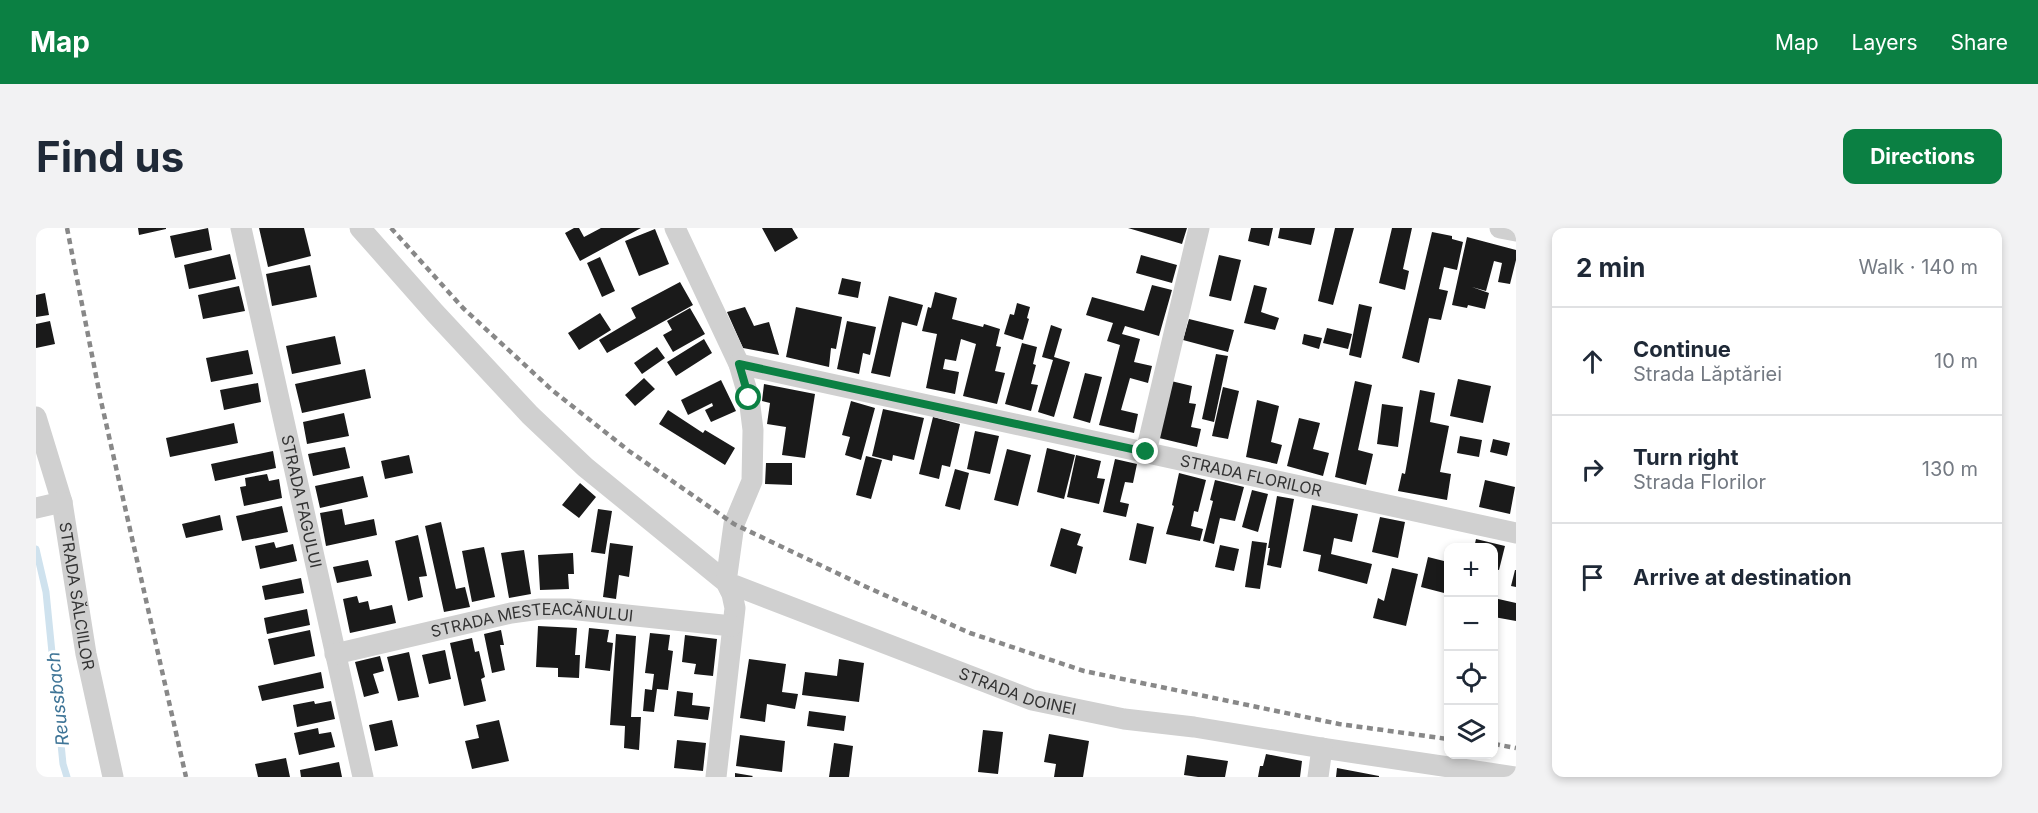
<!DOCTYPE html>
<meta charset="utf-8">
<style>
body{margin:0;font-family:Inter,sans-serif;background:#f2f2f3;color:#1f2937}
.controls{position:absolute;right:18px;bottom:18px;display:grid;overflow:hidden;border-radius:12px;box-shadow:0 3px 9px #0003}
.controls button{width:54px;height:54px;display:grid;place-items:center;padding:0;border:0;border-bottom:2px solid #e0e1e3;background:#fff;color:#1f2937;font:30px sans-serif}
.stop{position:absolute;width:18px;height:18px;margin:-14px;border:4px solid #0b8043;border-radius:50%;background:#fff}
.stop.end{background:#0b8043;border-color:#fff;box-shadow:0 2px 6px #0008}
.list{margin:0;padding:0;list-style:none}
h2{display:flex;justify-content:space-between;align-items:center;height:78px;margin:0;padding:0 24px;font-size:26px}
h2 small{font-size:20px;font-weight:400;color:#747a83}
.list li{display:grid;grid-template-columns:39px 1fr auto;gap:18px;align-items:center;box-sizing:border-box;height:108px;padding:0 24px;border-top:2px solid #e0e1e3}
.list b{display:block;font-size:22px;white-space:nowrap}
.list p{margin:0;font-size:20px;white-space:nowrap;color:#747a83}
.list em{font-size:20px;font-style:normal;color:#747a83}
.icon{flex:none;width:33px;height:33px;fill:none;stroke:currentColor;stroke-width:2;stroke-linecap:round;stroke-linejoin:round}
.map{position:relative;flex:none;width:1480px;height:549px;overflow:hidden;border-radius:12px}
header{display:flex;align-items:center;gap:36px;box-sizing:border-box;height:84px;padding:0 30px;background:#0b8043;color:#fff}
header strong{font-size:28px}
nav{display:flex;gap:33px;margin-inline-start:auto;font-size:21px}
.intro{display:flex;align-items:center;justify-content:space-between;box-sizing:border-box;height:144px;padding:0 36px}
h1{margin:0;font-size:42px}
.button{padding:15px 27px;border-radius:12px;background:#0b8043;color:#fff;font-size:21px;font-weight:700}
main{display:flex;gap:36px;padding:0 36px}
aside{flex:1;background:#fff;border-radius:12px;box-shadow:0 3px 9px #0003}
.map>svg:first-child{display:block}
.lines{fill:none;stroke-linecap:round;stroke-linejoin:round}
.stream{stroke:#cfe2ee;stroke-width:7}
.building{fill:#1a1a1a}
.street{stroke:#d0d0d0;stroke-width:21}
.rail{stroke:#888;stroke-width:4.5;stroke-dasharray:6 4.5;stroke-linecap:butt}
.route{stroke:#0b8043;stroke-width:8}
.labels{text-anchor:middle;stroke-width:6;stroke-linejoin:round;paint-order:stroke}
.street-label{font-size:16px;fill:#333;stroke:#fff}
.water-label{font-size:18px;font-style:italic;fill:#3f7597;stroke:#fff}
</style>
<header>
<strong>Map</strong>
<nav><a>Map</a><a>Layers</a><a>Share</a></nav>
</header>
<div class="intro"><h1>Find us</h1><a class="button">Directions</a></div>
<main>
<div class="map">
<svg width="1480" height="549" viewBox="0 0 1480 549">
<rect width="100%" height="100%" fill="#fff"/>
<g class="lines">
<!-- stream -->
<path class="stream" d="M 0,321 L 10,364 L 27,536 L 31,549"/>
</g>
<!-- building -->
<path class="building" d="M 102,0 L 130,0 L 130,1 L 103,7 Z
M 172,0 L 176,22 L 139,30 L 134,8 Z
M 223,0 L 268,0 L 275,28 L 232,39 Z
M 538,0 L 543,0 L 548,9 L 565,0 L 605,0 L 544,33 L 529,5 Z
M 726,0 L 756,0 L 762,10 L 739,24 Z
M 1092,0 L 1151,0 L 1146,16 Z
M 1215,0 L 1237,0 L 1233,18 L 1212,13 Z
M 1244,0 L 1279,0 L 1275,17 L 1242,10 Z
M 1299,0 L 1318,0 L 1297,77 L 1282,73 Z
M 1356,0 L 1376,0 L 1367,41 L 1373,43 L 1369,62 L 1343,55 Z
M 619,1 L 633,36 L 603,48 L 589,13 Z
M 1396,4 L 1416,8 L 1416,11 L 1427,14 L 1421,42 L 1408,39 L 1403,61 L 1412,63 L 1405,92 L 1393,90 L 1383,135 L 1366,130 Z
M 1431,9 L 1480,22 L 1480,32 L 1474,56 L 1462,54 L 1466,35 L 1458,33 L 1450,63 L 1436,59 L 1453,65 L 1449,81 L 1432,77 L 1431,80 L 1416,77 Z
M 194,26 L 200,51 L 153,61 L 148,37 Z
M 1105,27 L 1141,37 L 1136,55 L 1100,45 Z
M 1183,27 L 1205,32 L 1195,73 L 1173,68 Z
M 564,29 L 579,63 L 566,69 L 551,35 Z
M 274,37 L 281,69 L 236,78 L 230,46 Z
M 806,50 L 825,54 L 822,70 L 802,66 Z
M 644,54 L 657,77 L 571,125 L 563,112 L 600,90 L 595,80 Z
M 1116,57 L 1136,62 L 1123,108 L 1089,98 L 1086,106 L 1104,111 L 1098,134 L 1116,138 L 1112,155 L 1094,150 L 1085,182 L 1102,186 L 1098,205 L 1063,197 L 1084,117 L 1071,113 L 1077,95 L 1050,87 L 1056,69 L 1108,83 Z
M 1218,57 L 1231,60 L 1225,84 L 1243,90 L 1239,102 L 1208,95 Z
M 203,58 L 209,83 L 167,91 L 162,67 Z
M 899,64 L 921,70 L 916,91 L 947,99 L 948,96 L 964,101 L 960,118 L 965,119 L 959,143 L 969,145 L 961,176 L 927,168 L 940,116 L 925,111 L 920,133 L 909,131 L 907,141 L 923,144 L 919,166 L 890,160 L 901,106 L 886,103 L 892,79 L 895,80 Z
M 9,65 L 13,87 L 0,89 L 0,67 Z
M 853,68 L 887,77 L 881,98 L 866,94 L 854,149 L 835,145 Z
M 981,75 L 994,79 L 991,90 L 993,91 L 987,112 L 968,106 L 974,86 L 978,87 Z
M 1323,76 L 1336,79 L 1325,130 L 1313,127 Z
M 709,79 L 718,98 L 733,94 L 743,127 L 707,120 L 691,84 Z
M 760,79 L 806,89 L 800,121 L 795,120 L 793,139 L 750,129 Z
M 654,80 L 669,106 L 637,124 L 627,107 L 636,102 L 631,93 Z
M 564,85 L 575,102 L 543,122 L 532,105 Z
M 1153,91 L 1198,102 L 1192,124 L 1147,112 Z
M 14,93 L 19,116 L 0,120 L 0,96 Z
M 811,93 L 840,99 L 834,127 L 827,125 L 823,146 L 801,141 Z
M 1015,97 L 1026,101 L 1018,129 L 1034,134 L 1018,189 L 1002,184 L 1017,132 L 1006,129 Z
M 1291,100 L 1316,106 L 1312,121 L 1287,115 Z
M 1268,106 L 1286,110 L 1283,121 L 1266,116 Z
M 299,108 L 305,136 L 256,146 L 250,118 Z
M 668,111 L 676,125 L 640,148 L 631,134 Z
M 986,115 L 1001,119 L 997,136 L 1000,137 L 995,156 L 1002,157 L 995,183 L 969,176 Z
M 621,119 L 629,130 L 606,146 L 598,135 Z
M 212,122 L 217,146 L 175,154 L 170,130 Z
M 1180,126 L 1192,128 L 1178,194 L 1166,191 Z
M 329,141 L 335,170 L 266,185 L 259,156 Z
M 1049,145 L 1066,149 L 1054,195 L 1037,190 Z
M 608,150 L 619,161 L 599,178 L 589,167 Z
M 1422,151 L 1455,158 L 1447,195 L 1414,188 Z
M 685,152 L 700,183 L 675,194 L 669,182 L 677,178 L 676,175 L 652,187 L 645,172 Z
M 1135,153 L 1156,158 L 1153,175 L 1160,176 L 1155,199 L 1165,201 L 1161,219 L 1123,210 Z
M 1319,153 L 1336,157 L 1322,222 L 1337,226 L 1330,257 L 1299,249 Z
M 222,155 L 225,174 L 188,182 L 184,162 Z
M 728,156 L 779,166 L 769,230 L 746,227 L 750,199 L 731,196 L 734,175 L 726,173 Z
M 1187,159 L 1203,163 L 1192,211 L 1176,208 Z
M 1384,162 L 1399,165 L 1394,194 L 1413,198 L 1404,244 L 1415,246 L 1411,272 L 1362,263 L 1366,245 L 1369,246 Z
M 1221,172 L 1243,178 L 1235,214 L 1246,217 L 1241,236 L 1210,229 Z
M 815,173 L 839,180 L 825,232 L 809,227 L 814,209 L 806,207 Z
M 1346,176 L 1367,179 L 1362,219 L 1341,216 Z
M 847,181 L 888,190 L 878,232 L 857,227 L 856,233 L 836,228 Z
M 632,182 L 667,205 L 669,202 L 699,220 L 689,237 L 623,196 Z
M 308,185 L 313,208 L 271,216 L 267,194 Z
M 897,189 L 924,196 L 914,239 L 906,237 L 903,251 L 883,246 Z
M 1263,190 L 1284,195 L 1277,221 L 1293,225 L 1287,248 L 1251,238 Z
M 198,195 L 202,215 L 134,229 L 130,210 Z
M 939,203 L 963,208 L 954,246 L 931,241 Z
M 1424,208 L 1446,212 L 1443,229 L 1421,225 Z
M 1457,211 L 1474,215 L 1471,228 L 1454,224 Z
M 309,219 L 314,240 L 277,248 L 272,226 Z
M 1011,220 L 1039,227 L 1028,271 L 1001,264 Z
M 971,221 L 995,227 L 982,278 L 958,272 Z
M 237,223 L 240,240 L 179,253 L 175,236 Z
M 373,227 L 377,245 L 349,251 L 345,233 Z
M 1040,227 L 1065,233 L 1061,250 L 1069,251 L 1063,276 L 1031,269 Z
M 830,228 L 846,232 L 835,271 L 820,267 Z
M 1079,231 L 1101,236 L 1097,255 L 1089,254 L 1084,274 L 1093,276 L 1090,289 L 1067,284 Z
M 730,235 L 756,235 L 756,257 L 729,256 Z
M 919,241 L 933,245 L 924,282 L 909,278 Z
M 1143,245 L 1170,252 L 1162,284 L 1158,283 L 1155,298 L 1167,301 L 1164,313 L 1130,306 L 1138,278 L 1136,277 Z
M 231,246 L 233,253 L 243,251 L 246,270 L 208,278 L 204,259 L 210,258 L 209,250 Z
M 327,248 L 332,269 L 284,280 L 279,258 Z
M 1179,252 L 1208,259 L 1199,293 L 1184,290 L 1178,316 L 1167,313 L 1177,273 L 1174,272 Z
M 1449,252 L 1479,259 L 1474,286 L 1443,279 Z
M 544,255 L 560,269 L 543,290 L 526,277 Z
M 1216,262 L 1232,266 L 1222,304 L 1206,299 Z
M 1241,268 L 1258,271 L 1245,340 L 1231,337 L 1234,320 L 1232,320 Z
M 1276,277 L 1322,286 L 1316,314 L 1298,310 L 1295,326 L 1336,336 L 1331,356 L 1282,343 L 1285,327 L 1267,323 Z
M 246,278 L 252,304 L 206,313 L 200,288 Z
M 306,281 L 309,297 L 338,291 L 341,307 L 290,318 L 284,285 Z
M 562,281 L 576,283 L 569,326 L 555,324 Z
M 184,287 L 187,302 L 150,310 L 146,296 Z
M 1344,289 L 1369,294 L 1362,330 L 1336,324 Z
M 405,294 L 420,361 L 429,359 L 434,379 L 408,384 L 389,298 Z
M 1101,295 L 1118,299 L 1110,336 L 1093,332 Z
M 1025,300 L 1045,306 L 1041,317 L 1047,319 L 1040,346 L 1014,338 Z
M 382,307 L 391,348 L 383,349 L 387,369 L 372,373 L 359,313 Z
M 1440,311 L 1469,318 L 1463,342 L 1458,341 L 1458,320 L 1438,320 Z
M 1216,313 L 1231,315 L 1224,361 L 1209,359 Z
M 238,314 L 240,320 L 257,316 L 261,333 L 224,341 L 219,318 Z
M 574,315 L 597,318 L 593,349 L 583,347 L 580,371 L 567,369 Z
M 1184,317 L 1203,321 L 1198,343 L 1179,339 Z
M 448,319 L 459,369 L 436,374 L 426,323 Z
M 488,322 L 495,366 L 473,370 L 465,325 Z
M 537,325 L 538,346 L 532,346 L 533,361 L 504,362 L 502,327 Z
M 1392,329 L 1412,334 L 1412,366 L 1385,359 Z
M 332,332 L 336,348 L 301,355 L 297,339 Z
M 1356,340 L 1382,346 L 1370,398 L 1337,390 L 1342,370 L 1348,373 Z
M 1479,342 L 1480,342 L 1480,359 L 1475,358 Z
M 265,350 L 268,365 L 229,372 L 226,358 Z
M 321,368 L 323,375 L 332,373 L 334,382 L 356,377 L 360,395 L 314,405 L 307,371 Z
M 1458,370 L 1480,375 L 1480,393 L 1458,389 Z
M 271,381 L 274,397 L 231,406 L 228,390 Z
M 502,398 L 541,400 L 539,427 L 544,427 L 543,450 L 522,449 L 522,440 L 500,439 Z
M 553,400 L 573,402 L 571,414 L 577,415 L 574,443 L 549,440 Z
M 274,402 L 279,428 L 238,437 L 232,411 Z
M 465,402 L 468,417 L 464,417 L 469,442 L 456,445 L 448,406 Z
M 614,405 L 634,407 L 632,422 L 637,423 L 632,462 L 621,461 L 618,484 L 607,483 L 609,461 L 616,462 L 618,446 L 609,445 Z
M 580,406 L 600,408 L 595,489 L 605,489 L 603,522 L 588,520 L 589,498 L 574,497 Z
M 649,407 L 681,411 L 677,448 L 658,446 L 660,436 L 646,434 Z
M 436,410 L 439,424 L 443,423 L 449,449 L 445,451 L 450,473 L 428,478 L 414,415 Z
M 409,422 L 415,451 L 393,456 L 386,427 Z
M 373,424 L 383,469 L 362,473 L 351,429 Z
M 344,428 L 348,443 L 337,446 L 343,465 L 328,469 L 319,434 Z
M 713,431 L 750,436 L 746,464 L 762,466 L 759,481 L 731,476 L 729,494 L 704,490 Z
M 803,431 L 828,435 L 823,474 L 766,467 L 769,444 L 801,448 Z
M 285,444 L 288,460 L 226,473 L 222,458 Z
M 641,463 L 657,465 L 656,477 L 674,479 L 672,492 L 638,488 Z
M 278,473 L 279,476 L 295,473 L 299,491 L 261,499 L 257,477 Z
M 773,483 L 810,488 L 808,503 L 771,498 Z
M 356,492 L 362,518 L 339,523 L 333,497 Z
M 463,492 L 473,533 L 436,541 L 429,513 L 443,510 L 440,497 Z
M 282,500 L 283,506 L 295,504 L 299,519 L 263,527 L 258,505 Z
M 947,502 L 967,504 L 962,546 L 942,544 Z
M 1013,506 L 1053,513 L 1047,549 L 1018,549 L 1020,536 L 1008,534 Z
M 704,507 L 749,513 L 746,544 L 700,538 Z
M 641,512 L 670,515 L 667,543 L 638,540 Z
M 798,515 L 817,518 L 813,549 L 793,549 Z
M 1230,526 L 1266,533 L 1264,549 L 1222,549 L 1224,538 L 1227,538 Z
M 1151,527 L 1192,533 L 1189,549 L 1162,549 L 1148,547 Z
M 250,530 L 254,549 L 222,549 L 219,536 Z
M 303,534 L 306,549 L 265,549 L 264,542 Z
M 1301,540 L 1343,548 L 1343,549 L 1300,549 Z
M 699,545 L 717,548 L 716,549 L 699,549 Z"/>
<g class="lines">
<!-- street -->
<g class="street">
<path id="s1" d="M 205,0 L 327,549"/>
<path d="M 324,0 L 399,85 L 494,187 L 549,239 L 690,354 L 696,366 L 699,380 L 680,549"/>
<path id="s2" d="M 639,0 L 703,136 L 713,170 L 717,202 L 716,253 L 698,296 L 690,354 L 996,472 L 1088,491 L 1158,499 L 1286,520 L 1480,549"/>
<path d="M 1464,0 L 1480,3"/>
<path id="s3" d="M 703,136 L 1480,305"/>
<path id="s4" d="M 0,189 L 26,274 L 50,426 L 77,549"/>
<path d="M 1110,224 L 1163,0"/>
<path d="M 0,280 L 26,274"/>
<path id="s5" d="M 299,426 L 475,385 L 504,381 L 533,381 L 696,398"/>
<path d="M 1282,549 L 1286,520"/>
</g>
<!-- rail -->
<path class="rail" d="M 31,0 L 65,173 L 150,549
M 355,0 L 427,80 L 516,162 L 593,223 L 698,296 L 826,357 L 934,405 L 1048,443 L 1303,496 L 1412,511
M 1458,516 L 1480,520"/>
</g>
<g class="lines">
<!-- route -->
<path class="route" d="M 713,170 L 703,136 L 1110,224"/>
</g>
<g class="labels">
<!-- street labels -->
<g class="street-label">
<text dy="6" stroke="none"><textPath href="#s3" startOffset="524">STRADA FLORILOR</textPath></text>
<text dy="6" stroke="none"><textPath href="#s1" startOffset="280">STRADA FAGULUI</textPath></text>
<text dy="6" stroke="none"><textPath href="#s4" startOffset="184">STRADA SĂLCIILOR</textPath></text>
<text dy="6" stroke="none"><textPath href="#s5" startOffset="201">STRADA MESTEACĂNULUI</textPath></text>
<text dy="6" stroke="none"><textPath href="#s2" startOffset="686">STRADA DOINEI</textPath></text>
</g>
<!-- water labels -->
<g class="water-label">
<text transform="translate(22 471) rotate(-96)" y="6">Reussbach</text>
</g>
</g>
</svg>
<div class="controls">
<button>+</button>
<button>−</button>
<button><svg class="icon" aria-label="locate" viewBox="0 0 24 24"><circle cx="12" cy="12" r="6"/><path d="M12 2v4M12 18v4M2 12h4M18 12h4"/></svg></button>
<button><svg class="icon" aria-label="layers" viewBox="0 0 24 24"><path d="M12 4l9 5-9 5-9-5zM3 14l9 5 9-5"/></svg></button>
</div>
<div class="stop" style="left:713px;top:170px"></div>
<div class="stop end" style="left:1110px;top:224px"></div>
</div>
<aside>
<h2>2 min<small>Walk · 140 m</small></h2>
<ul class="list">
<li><svg class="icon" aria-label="ahead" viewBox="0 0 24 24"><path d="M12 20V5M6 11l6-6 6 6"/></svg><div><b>Continue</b><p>Strada Lăptăriei</p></div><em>10 m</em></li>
<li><svg class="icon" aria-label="right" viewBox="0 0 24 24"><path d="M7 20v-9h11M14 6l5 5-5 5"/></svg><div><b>Turn right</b><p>Strada Florilor</p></div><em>130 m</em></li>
<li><svg class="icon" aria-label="arrive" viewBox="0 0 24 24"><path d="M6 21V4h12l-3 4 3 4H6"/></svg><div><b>Arrive at destination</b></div></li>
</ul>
</aside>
</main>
